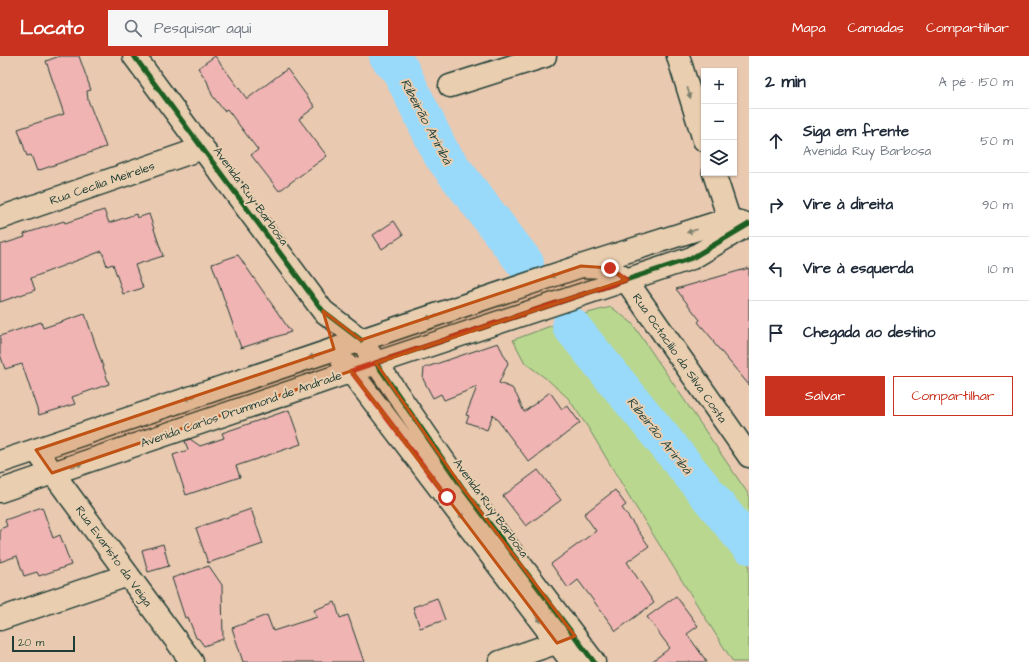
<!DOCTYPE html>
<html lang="pt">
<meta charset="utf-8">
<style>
body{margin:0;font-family:"Architects Daughter",sans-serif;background:#f6f6f7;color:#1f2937}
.controls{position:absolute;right:12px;top:12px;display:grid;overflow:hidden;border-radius:0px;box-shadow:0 1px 3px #0004}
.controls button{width:36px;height:36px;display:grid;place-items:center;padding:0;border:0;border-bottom:1px solid #e0e1e3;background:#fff;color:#1f2937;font:20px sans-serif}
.scale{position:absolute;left:12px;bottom:10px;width:63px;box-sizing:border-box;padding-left:4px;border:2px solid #1f3d34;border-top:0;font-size:11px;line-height:14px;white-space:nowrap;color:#1f3d34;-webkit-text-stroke:3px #e9ceb0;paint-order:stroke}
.stop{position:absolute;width:12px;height:12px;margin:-9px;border:3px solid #c8321e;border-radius:50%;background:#fff}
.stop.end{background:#c8321e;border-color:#fff;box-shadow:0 1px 4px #0008}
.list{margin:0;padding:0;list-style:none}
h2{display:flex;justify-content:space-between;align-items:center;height:52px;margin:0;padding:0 16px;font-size:17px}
h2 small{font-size:13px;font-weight:400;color:#747a83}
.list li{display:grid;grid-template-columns:26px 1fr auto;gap:12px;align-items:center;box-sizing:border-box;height:64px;padding:0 16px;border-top:1px solid #e0e1e3}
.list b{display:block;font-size:15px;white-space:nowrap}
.list p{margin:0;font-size:13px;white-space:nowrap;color:#747a83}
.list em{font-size:13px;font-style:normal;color:#747a83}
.actions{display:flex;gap:8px;padding:12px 16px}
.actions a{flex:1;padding:9px 0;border:1px solid #c8321e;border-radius:0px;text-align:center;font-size:14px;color:#c8321e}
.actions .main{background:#c8321e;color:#fff}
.icon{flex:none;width:22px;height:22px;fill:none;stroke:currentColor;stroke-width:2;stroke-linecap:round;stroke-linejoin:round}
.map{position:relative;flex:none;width:749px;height:606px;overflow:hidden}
header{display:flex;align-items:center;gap:24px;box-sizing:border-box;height:56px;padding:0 20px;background:#c8321e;color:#fff}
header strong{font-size:19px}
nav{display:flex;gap:22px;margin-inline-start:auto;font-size:14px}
.search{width:280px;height:36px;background:#f6f6f7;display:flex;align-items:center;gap:10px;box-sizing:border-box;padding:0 14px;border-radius:0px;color:#747a83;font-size:15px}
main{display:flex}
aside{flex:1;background:#fff}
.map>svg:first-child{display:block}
.green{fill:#b9d78f;stroke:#6c8a62}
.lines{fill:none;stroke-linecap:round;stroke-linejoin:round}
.river{stroke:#99d9fa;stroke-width:38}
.building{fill:#f0b4b3;stroke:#1f3d34}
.minor-casing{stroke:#1f3d34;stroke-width:25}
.secondary-casing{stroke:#1f3d34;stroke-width:25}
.minor{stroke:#e9ceb0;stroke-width:22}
.secondary{stroke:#e9ceb0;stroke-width:22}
.cycleway-casing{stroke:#e9ceb0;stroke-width:8}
.cycleway{stroke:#1b5e20;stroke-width:5}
.oneway{fill:#7a7e6c}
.route{stroke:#c8321e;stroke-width:5}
.marked{fill:#c05314;fill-opacity:0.2;stroke:#c05314;stroke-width:3;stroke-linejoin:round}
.labels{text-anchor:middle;stroke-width:4;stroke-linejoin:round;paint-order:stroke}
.street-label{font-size:12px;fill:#1f3d34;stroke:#e9ceb0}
.water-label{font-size:13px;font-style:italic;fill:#25453e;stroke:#e9ceb0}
</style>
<header>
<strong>Locato</strong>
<div class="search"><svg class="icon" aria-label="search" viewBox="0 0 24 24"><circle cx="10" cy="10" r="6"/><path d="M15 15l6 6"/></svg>Pesquisar aqui</div>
<nav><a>Mapa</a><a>Camadas</a><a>Compartilhar</a></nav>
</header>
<main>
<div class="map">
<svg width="749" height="606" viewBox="0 0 749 606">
<rect width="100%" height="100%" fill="#eac9b1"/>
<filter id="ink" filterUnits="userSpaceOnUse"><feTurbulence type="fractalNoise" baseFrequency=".025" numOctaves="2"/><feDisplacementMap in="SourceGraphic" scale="8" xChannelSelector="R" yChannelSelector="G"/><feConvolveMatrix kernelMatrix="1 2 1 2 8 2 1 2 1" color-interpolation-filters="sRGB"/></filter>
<g filter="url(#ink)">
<!-- green -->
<path class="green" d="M 611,251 L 632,267 L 749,439 L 749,606 L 733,606 L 632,445 L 589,373 L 568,342 L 548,324 L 525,307 L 513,284 L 580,259 Z"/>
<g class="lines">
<!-- river -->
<path class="river" d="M 388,0 L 401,15 L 442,99 L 525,207
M 571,270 L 749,489"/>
</g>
<!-- building -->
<path class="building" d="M 60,0 L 79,0 L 91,34 L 87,35 L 88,44 L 106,91 L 37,115 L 31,99 L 27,100 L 18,73 L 64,58 L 46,5 Z
M 215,0 L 247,43 L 287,13 L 315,51 L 299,63 L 327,100 L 279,135 L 251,99 L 258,94 L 227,53 L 224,55 L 212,39 L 207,25 L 198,12 Z
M 104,154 L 109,167 L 136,158 L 137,162 L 149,158 L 163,200 L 135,209 L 143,232 L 123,238 L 113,208 L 107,210 L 102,195 L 31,222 L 35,234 L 0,246 L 0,189 L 25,181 L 24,178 L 64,165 L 65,167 Z
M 394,165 L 403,179 L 382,193 L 373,179 Z
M 238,199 L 291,276 L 241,292 L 212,208 Z
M 749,212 L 749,329 L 713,286 L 714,285 L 698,266 L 700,264 L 676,233 Z
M 85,258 L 109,328 L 72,341 L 75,348 L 39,359 L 22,308 L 5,313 L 0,298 L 0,280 L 41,266 L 43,272 Z
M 498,287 L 508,307 L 499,327 L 512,332 L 517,340 L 524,356 L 550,336 L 562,353 L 567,349 L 580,367 L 529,406 L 493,358 L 487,374 L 466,366 L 469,360 L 466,359 L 477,331 L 444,344 L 441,338 L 433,342 L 423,323 L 424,312 Z
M 289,354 L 301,388 L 236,410 L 240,421 L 186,439 L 173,399 L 188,394 L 185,385 L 190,383 L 200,390 L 224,382 L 222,377 Z
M 538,414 L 561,444 L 526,470 L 503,440 Z
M 615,434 L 626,449 L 622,452 L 649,490 L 627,506 L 654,547 L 616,575 L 578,524 L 568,532 L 551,508 L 596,475 L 584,458 Z
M 42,451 L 53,482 L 60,479 L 71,509 L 39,520 L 37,516 L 24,520 L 17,500 L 0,506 L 0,473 L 7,470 L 5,464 Z
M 251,453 L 263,488 L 208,507 L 196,472 Z
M 163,488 L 169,510 L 148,516 L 142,494 Z
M 209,510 L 222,529 L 223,583 L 204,590 L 199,583 L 196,582 L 188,561 L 185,562 L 172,522 Z
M 676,540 L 698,570 L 687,578 L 707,606 L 651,606 L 670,592 L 647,561 Z
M 437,542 L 445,564 L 420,572 L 413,551 Z
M 335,546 L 340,562 L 348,559 L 364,606 L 243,606 L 232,572 L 267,559 L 273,575 L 317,561 L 314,554 Z"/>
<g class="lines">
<!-- minor casing -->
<g class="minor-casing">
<path id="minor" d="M 134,0 L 323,255 L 361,284
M 450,30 L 545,0
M 0,162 L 203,92
M 581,210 C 602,210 610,211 626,224 L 749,400
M 36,394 L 192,606
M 0,563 L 128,519
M 500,606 L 573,581"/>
</g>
<!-- secondary casing -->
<g class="secondary-casing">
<path id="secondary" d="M 678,0 L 704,84
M 714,117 L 729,163 L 743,167
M 368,295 L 462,431 L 594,606
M 342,304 L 572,606
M 0,406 L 581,210 L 729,163
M 0,435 L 376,307 L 692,202 L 749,168"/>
</g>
<!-- minor -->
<use href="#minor" class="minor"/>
<!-- secondary -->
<use href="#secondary" class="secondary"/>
<!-- cycleway casing -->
<g class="cycleway-casing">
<path id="cycleway" d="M 134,0 L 323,255 L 361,284
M 594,606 L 462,431 L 376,307 L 692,202 L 749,168"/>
</g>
<!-- cycleway -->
<use href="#cycleway" class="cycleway"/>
</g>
<!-- one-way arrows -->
<defs><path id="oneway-solid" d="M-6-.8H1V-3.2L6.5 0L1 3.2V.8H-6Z"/></defs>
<g class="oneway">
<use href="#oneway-solid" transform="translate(689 37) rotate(73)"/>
<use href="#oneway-solid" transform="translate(692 175) rotate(162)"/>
<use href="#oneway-solid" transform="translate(555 219) rotate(161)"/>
<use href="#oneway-solid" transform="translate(431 261) rotate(161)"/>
<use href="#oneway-solid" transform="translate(314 300) rotate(161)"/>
<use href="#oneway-solid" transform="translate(190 342) rotate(161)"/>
<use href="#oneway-solid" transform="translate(77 409) rotate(-19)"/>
<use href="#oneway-solid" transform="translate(460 458) rotate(53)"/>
<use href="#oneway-solid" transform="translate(538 562) rotate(53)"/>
</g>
</g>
<g class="lines" filter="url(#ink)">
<!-- route -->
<path class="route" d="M 447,441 L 351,315 L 626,224 L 610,212"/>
</g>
<!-- marked area -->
<path class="marked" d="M 581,210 L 610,212 L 626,224 L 376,307 L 462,431 L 575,580 L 557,587 L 351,315 L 52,417 L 36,394 L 334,293 L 323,255 L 361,284 Z"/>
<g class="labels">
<!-- street labels -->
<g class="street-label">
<text transform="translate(102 127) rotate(-19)" y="4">Rua Cecília Meireles</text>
<text transform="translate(251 140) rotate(54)" y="4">Avenida Ruy Barbosa</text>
<text transform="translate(680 302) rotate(55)" y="4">Rua Octacílio da Silva Costa</text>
<text transform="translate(241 353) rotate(-19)" y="4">Avenida Carlos Drummond de Andrade</text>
<text transform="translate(491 452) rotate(54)" y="4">Avenida Ruy Barbosa</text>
<text transform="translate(114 500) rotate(54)" y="4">Rua Evaristo da Veiga</text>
</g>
<!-- water labels -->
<g class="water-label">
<text transform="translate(427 65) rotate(62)" y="5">Ribeirão Ariribá</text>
<text transform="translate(660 379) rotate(51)" y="5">Ribeirão Ariribá</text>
</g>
</g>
</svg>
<div class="controls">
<button>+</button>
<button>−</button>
<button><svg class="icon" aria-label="layers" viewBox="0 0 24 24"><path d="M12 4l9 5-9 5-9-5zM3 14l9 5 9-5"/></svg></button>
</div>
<div class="scale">20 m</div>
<div class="stop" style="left:447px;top:441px"></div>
<div class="stop end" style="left:610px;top:212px"></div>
</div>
<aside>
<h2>2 min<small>A pé · 150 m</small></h2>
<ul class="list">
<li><svg class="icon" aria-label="ahead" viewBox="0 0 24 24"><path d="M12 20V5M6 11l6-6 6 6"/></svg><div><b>Siga em frente</b><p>Avenida Ruy Barbosa</p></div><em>50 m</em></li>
<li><svg class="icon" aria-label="right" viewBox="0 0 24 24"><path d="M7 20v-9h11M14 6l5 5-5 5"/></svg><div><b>Vire à direita</b></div><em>90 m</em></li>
<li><svg class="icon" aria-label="left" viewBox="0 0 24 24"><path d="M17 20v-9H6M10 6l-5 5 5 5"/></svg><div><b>Vire à esquerda</b></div><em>10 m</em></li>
<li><svg class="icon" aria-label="arrive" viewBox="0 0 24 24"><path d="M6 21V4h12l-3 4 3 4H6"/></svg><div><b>Chegada ao destino</b></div></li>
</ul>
<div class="actions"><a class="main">Salvar</a><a>Compartilhar</a></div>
</aside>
</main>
